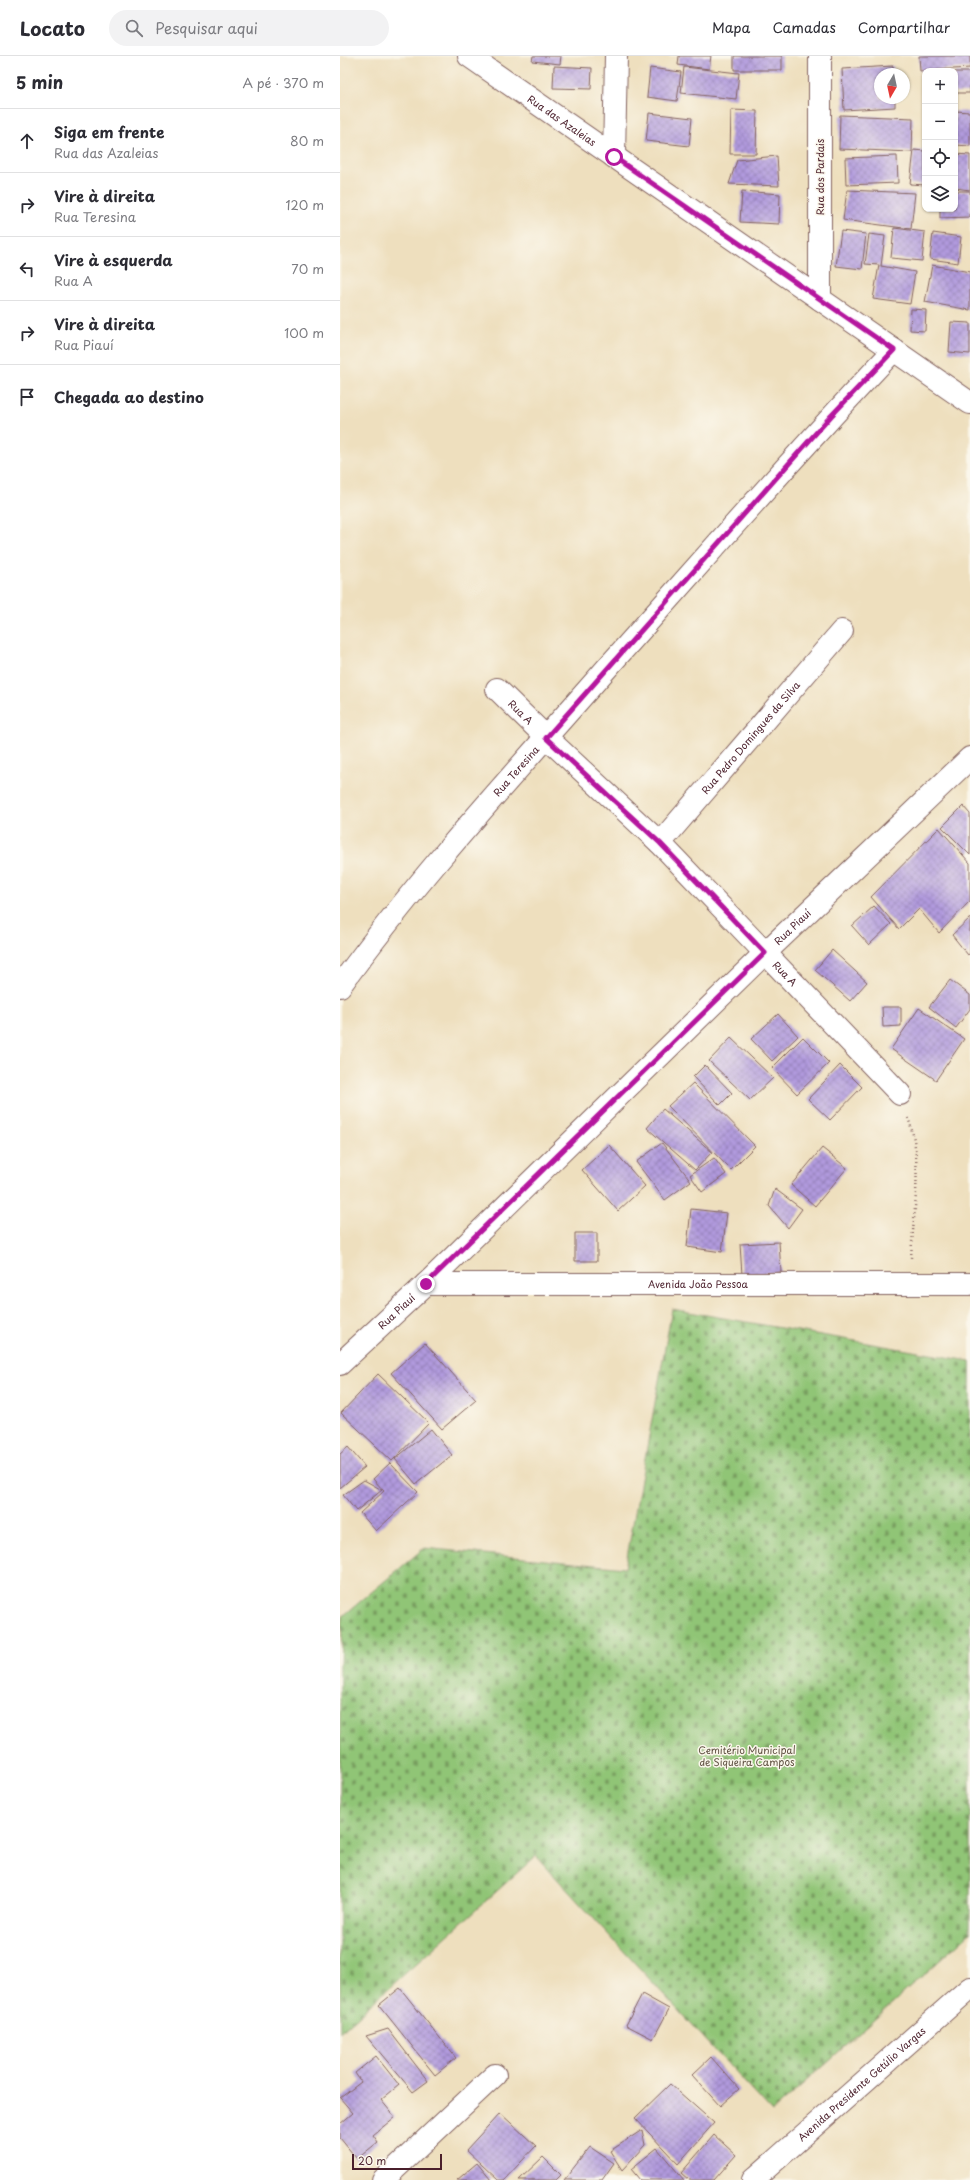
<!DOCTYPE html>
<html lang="pt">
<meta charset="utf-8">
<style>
body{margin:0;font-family:"Playpen Sans",sans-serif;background:#f2f2f3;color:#2b2b33}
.controls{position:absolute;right:12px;top:12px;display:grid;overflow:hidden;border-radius:8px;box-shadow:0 1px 3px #0004}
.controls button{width:36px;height:36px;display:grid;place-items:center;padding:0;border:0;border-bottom:1px solid #e1e1e2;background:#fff;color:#2b2b33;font:20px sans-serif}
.compass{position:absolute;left:534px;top:12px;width:36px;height:36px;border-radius:50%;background:#fff;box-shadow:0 1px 3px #0004;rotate:189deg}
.scale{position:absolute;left:12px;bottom:10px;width:90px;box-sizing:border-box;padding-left:4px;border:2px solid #4a1f2b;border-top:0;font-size:11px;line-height:14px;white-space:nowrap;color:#4a1f2b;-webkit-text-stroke:3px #fbf7ec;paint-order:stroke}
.stop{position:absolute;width:12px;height:12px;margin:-9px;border:3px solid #b5179e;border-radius:50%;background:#fff}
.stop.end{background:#b5179e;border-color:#fff;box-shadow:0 1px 4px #0008}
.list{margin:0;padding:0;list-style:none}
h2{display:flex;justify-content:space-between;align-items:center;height:52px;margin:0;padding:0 16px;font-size:17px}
h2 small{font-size:13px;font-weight:400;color:#7c7c81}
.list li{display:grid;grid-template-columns:26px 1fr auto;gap:12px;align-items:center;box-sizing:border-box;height:64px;padding:0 16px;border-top:1px solid #e1e1e2}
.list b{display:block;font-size:15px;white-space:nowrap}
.list p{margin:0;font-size:13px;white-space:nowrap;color:#7c7c81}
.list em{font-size:13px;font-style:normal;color:#7c7c81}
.icon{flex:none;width:22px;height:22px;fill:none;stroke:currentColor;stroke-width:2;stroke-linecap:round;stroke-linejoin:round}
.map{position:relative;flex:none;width:630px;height:2124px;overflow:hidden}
header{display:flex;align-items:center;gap:24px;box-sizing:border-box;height:56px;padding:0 20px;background:#fff;border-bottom:1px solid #e1e1e2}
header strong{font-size:19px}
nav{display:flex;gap:22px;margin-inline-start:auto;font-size:14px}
.search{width:280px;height:36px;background:#f2f2f3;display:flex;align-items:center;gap:10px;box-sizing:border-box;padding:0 14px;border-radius:22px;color:#7c7c81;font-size:15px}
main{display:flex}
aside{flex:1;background:#fff}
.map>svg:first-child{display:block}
.cemetery{fill:url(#cemetery-stones);stroke:#6d7250}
.building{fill:url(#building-cross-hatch)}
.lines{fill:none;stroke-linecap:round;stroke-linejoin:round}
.minor-casing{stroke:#83625e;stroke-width:24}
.tertiary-casing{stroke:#83625e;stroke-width:24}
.path{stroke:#83625e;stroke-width:2.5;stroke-dasharray:1 3;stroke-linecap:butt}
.minor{stroke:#fff;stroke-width:22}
.tertiary{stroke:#fff;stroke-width:22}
.route{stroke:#b5179e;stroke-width:5}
.labels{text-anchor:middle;stroke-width:3;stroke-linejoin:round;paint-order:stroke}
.street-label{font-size:10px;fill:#4a1f2b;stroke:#fbf7ec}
.park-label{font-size:10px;fill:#5f5142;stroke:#fbf7ec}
</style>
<header>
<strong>Locato</strong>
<div class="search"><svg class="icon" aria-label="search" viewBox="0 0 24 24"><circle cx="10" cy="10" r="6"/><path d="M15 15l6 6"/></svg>Pesquisar aqui</div>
<nav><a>Mapa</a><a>Camadas</a><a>Compartilhar</a></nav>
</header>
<main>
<aside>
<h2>5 min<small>A pé · 370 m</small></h2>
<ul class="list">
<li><svg class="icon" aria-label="ahead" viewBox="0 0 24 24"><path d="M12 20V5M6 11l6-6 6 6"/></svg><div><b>Siga em frente</b><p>Rua das Azaleias</p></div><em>80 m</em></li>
<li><svg class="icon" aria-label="right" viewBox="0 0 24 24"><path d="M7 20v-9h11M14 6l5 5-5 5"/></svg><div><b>Vire à direita</b><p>Rua Teresina</p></div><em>120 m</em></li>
<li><svg class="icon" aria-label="left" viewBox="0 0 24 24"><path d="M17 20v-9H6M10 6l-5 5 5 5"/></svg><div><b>Vire à esquerda</b><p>Rua A</p></div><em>70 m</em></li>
<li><svg class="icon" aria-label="right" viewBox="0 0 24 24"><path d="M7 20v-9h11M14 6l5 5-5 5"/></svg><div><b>Vire à direita</b><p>Rua Piauí</p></div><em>100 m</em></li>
<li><svg class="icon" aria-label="arrive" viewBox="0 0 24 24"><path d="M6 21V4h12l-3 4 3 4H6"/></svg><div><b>Chegada ao destino</b></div></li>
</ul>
</aside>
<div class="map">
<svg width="630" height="2124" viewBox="0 0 630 2124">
<defs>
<pattern id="cemetery-stones" width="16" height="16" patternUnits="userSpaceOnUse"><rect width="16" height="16" fill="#90c576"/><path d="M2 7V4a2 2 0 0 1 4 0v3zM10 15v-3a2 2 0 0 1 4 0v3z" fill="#789f61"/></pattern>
<pattern id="building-cross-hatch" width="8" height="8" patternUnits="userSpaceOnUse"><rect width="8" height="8" fill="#b09add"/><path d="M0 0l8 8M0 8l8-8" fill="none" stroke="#917db3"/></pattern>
</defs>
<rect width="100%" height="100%" fill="#fbf7ec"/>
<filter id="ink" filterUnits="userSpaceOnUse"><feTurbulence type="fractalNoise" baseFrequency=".025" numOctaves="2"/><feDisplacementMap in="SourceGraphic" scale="8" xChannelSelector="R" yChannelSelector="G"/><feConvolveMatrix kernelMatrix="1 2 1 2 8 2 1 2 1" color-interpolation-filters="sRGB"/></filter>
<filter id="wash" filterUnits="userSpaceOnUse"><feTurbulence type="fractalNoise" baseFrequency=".012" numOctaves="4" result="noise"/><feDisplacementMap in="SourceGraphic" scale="16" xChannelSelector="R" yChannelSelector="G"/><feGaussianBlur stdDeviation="0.9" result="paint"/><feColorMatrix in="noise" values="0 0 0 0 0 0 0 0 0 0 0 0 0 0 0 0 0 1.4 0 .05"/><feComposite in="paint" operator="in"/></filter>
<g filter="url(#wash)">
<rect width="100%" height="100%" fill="#eedfbe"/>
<!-- cemetery -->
<path class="cemetery" d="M 332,1253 L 630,1305 L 630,1877 L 432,2056 L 196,1800 L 0,1976 L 0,1610 L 3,1560 L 84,1492 L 285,1512 Z"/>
<g id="blocks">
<!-- building -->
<path class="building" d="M 193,0 L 221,0 L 220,8 L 192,5 Z
M 339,0 L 371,0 L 369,13 L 338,9 Z
M 394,0 L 442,0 L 442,14 L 394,14 Z
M 579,0 L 630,0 L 630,12 L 580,15 Z
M 214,10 L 252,12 L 251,33 L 213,32 Z
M 553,10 L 553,18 L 540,18 L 540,42 L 555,42 L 555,51 L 504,54 L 502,13 Z
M 344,11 L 399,17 L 396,43 L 341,37 Z
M 310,12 L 341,16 L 337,45 L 307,41 Z
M 615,16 L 630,16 L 630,37 L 615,37 Z
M 391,54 L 417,55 L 416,98 L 390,98 Z
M 615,55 L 630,56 L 630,90 L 615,89 Z
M 309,57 L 352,62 L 349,90 L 306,85 Z
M 500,59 L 573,62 L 572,96 L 499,93 Z
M 574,94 L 585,95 L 585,129 L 570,128 Z
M 615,98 L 630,99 L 630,134 L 615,132 Z
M 437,100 L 439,130 L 389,128 L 397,104 Z
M 557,100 L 558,127 L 506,129 L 505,102 Z
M 507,134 L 575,137 L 571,173 L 503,164 Z
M 402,135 L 440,138 L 439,168 L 400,166 Z
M 615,135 L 630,135 L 630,161 L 600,162 L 600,153 L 615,153 Z
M 554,172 L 585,176 L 582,205 L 551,202 Z
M 501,175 L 526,178 L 522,213 L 496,210 Z
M 593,177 L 621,181 L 618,207 L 590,203 Z
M 529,178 L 545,180 L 541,210 L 575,216 L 570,248 L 533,243 L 539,209 L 525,208 Z
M 592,209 L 630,216 L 630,254 L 585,246 Z
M 571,253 L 586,254 L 585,275 L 570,274 Z
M 611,266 L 630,267 L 630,298 L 609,296 Z
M 623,750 L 630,758 L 630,799 L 602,771 Z
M 599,772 L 630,807 L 630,845 L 599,877 L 579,853 L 559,873 L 531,841 Z
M 534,850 L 551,868 L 529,889 L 512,870 Z
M 630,862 L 630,897 L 628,899 L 612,879 Z
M 492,894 L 527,926 L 510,945 L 475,914 Z
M 610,924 L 630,939 L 630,953 L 616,972 L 589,951 Z
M 542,951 L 561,951 L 561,970 L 543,971 Z
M 579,952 L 624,983 L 596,1024 L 551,993 Z
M 438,958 L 458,980 L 432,1005 L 411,983 Z
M 463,981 L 489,1007 L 457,1038 L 432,1012 Z
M 391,982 L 433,1022 L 410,1044 L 369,1005 Z
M 365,1009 L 392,1037 L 380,1049 L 353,1021 Z
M 500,1009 L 522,1031 L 490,1064 L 468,1043 Z
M 353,1027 L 415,1090 L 391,1114 L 328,1050 Z
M 323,1053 L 372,1096 L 355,1114 L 307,1072 Z
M 322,1087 L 351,1125 L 325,1144 L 296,1106 Z
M 269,1089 L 305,1130 L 278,1155 L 242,1114 Z
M 482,1092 L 507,1112 L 475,1150 L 451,1129 Z
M 374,1102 L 386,1118 L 362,1136 L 350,1119 Z
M 435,1133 L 462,1153 L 448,1172 L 429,1150 Z
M 351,1153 L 387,1157 L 382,1196 L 347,1191 Z
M 235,1177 L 257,1177 L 257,1205 L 235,1205 Z
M 439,1186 L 441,1216 L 402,1219 L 400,1188 Z
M 85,1287 L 136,1344 L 102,1373 L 51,1317 Z
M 38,1318 L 89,1367 L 52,1405 L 1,1357 Z
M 91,1373 L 112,1399 L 76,1428 L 55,1403 Z
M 8,1391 L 25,1411 L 0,1432 L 0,1398 Z
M 50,1407 L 78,1436 L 36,1475 L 20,1457 L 44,1435 L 33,1423 Z
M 24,1424 L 42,1434 L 16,1455 L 3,1439 Z
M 60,1932 L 116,2002 L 95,2019 L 39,1949 Z
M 302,1938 L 329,1953 L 313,1983 L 286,1969 Z
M 48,1973 L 88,2025 L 73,2036 L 26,1980 Z
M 36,2000 L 59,2029 L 41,2044 L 55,2061 L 33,2079 L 38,2086 L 17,2103 L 0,2082 L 0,2068 L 13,2057 L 0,2042 L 21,2026 L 15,2017 Z
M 371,2001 L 399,2033 L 380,2050 L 352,2019 Z
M 330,2028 L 374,2067 L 338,2108 L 295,2062 Z
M 160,2057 L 196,2090 L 164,2124 L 158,2124 L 126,2094 Z
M 302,2074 L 305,2089 L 282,2114 L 270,2095 Z
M 374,2079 L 396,2099 L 374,2124 L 349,2124 L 341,2117 Z
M 250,2091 L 274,2107 L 262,2124 L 224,2124 Z
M 317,2092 L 344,2124 L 300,2124 L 291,2113 Z
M 203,2101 L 221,2119 L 216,2124 L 179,2124 Z
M 137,2107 L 151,2124 L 117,2124 Z"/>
</g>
</g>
<g filter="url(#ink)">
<use href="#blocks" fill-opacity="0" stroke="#83625e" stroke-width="1"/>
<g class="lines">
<!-- minor casing -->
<g class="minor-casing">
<g id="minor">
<path id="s1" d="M 129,0 L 630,347"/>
<path d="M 274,101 L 276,0"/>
<path d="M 480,243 L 480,0"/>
<path id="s2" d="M 157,633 L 206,681 L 320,787 L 560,1038"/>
<path id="s3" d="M 320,787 L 502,575"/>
<path id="s4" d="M 0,930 C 81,818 176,716 267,612 C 362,506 455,398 554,294"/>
<path d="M 43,2124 L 155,2019"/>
<path id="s5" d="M 413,2124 L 630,1932"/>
</g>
</g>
<!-- tertiary casing -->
<g class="tertiary-casing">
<g id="tertiary">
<path id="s6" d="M 86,1228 L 630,1228"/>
<path id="s7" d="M 0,1308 L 86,1228 L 425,897 L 630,702"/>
</g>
</g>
<!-- path -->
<path class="path" d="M 568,1062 C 584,1103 573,1159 571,1202"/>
<!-- minor -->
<use href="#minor" class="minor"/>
<!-- tertiary -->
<use href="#tertiary" class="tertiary"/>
</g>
</g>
<g class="lines" filter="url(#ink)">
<!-- route -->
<path class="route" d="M 86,1228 L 425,897 L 320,787 L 206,682 L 491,360 L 554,294 L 274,101"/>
</g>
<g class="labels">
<!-- street labels -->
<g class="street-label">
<text dy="4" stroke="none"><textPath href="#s1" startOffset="113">Rua das Azaleias</textPath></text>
<text transform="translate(480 121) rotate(-90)" y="4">Rua dos Pardais</text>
<text dy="4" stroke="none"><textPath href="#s2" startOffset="33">Rua A</textPath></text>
<text dy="4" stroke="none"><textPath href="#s3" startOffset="139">Rua Pedro Domingues da Silva</textPath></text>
<text dy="4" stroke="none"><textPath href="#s4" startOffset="278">Rua Teresina</textPath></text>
<text dy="4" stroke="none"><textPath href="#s7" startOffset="629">Rua Piauí</textPath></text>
<text dy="4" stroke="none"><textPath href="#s2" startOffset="405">Rua A</textPath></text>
<text dy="4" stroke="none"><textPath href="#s6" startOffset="272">Avenida João Pessoa</textPath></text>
<text dy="4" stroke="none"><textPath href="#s7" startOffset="77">Rua Piauí</textPath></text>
<text dy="4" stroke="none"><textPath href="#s5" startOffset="145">Avenida Presidente Getúlio Vargas</textPath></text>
</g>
<!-- park labels -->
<g class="park-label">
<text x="407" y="1698">Cemitério Municipal<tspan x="407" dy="12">de Siqueira Campos</tspan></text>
</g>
</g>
</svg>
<div class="controls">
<button>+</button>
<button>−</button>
<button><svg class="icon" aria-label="locate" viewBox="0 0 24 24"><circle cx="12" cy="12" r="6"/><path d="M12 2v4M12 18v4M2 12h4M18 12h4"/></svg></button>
<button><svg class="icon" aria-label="layers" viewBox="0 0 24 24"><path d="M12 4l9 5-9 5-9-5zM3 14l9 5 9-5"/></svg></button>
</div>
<svg class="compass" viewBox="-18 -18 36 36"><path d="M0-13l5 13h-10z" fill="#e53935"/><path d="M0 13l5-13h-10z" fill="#7c7c81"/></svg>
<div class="scale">20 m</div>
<div class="stop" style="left:274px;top:101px"></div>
<div class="stop end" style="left:86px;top:1228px"></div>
</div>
</main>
